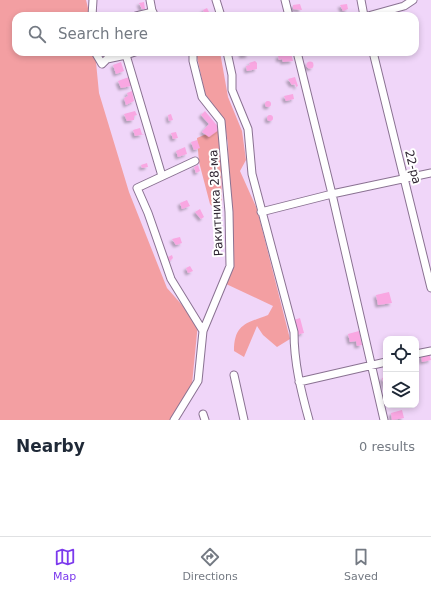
<!DOCTYPE html>
<meta charset="utf-8">
<style>
body{margin:0;font-family:"DejaVu Sans",sans-serif;background:#f6f6f7;color:#1f2937}
.controls{position:absolute;right:12px;bottom:12px;display:grid;overflow:hidden;border-radius:8px;box-shadow:0 2px 6px #0003}
.controls button{width:36px;height:36px;display:grid;place-items:center;padding:0;border:0;border-bottom:1px solid #e0e1e3;background:#fff;color:#1f2937;font:20px sans-serif}
.list{margin:0;padding:0;list-style:none}
h2{display:flex;justify-content:space-between;align-items:center;height:52px;margin:0;padding:0 16px;font-size:17px}
h2 small{font-size:13px;font-weight:400;color:#747a83}
.icon{flex:none;width:22px;height:22px;fill:none;stroke:currentColor;stroke-width:2;stroke-linecap:round;stroke-linejoin:round}
.map{position:relative;flex:none;width:431px;height:420px;overflow:hidden}
.search{position:absolute;background:#fff;box-shadow:0 2px 6px #0003;left:12px;right:12px;top:12px;height:44px;display:flex;align-items:center;gap:10px;box-sizing:border-box;padding:0 14px;border-radius:12px;color:#747a83;font-size:15px}
.sheet{height:116px;background:#fff}
nav{display:flex;justify-content:space-around;align-items:center;box-sizing:border-box;height:56px;border-top:1px solid #e0e1e3;background:#fff;font-size:11px;color:#747a83}
nav a{display:grid;justify-items:center;gap:2px}
nav .on{color:#7c3aed}
.map>svg:first-child{display:block}
.green{fill:#f39fa2}
.building{fill:#f9a7e2;filter:url(#shadow)}
.lines{fill:none;stroke-linecap:round;stroke-linejoin:round}
.minor-casing{stroke:#8a7292;stroke-width:9}
.minor{stroke:#fff;stroke-width:7}
.labels{text-anchor:middle;stroke-width:4;stroke-linejoin:round;paint-order:stroke}
.street-label{font-size:12px;fill:#2f2532;stroke:#fff}
</style>
<div class="map">
<svg width="431" height="420" viewBox="0 0 431 420">
<defs>
<filter id="shadow"><feDropShadow dx="-2.5" dy="2.5" stdDeviation="1" flood-color="#0004"/></filter>
</defs>
<rect width="100%" height="100%" fill="#f0d6f9"/>
<!-- green -->
<path class="green" d="M 0,0 L 86,0 L 90,16 L 16,16 L 16,52 L 95,52 L 99,93 L 129,192 L 167,288 L 198,323 L 192,384 L 170,420 L 0,420 Z
M 196,52 L 220,52 L 228,97 L 242,131 L 246,160 L 240,171 L 257,209 L 290,339 L 277,347 L 263,335 L 257,326 L 244,357 L 234,351 C 234,324 247,323 268,315 L 273,306 L 224,283 L 231,266 L 228,144 L 224,120 L 205,94 Z
M 218,129 L 221,158 L 222,218 L 210,204 L 199,162 L 197,138 Z"/>
<!-- building -->
<path class="building" d="M 144,2 L 145,9 L 142,9 L 139,3 Z
M 300,4 L 302,10 L 293,9 L 293,5 Z
M 347,4 L 348,9 L 343,11 L 340,5 Z
M 207,8 L 210,14 L 206,16 L 203,10 Z
M 241,52 L 248,52 L 249,55 L 242,56 Z
M 291,53 L 293,61 L 283,62 L 282,59 L 279,60 L 278,56 Z
M 255,61 L 257,63 L 257,69 L 247,71 L 246,66 L 250,65 L 249,63 Z
M306.5 65a3.5 3.5 0 1 1 7 0a3.5 3.5 0 1 1-7 0Z
M 121,62 L 124,71 L 116,74 L 113,65 Z
M 129,77 L 131,86 L 121,88 L 118,81 Z
M 295,77 L 298,86 L 296,87 L 295,84 L 292,85 L 288,79 Z
M 132,91 L 134,101 L 126,105 L 124,98 L 128,96 L 127,93 Z
M 293,94 L 294,99 L 286,101 L 284,96 Z
M265 104a3 3 0 1 1 6 0a3 3 0 1 1-6 0Z
M 135,111 L 137,115 L 134,116 L 134,120 L 127,121 L 124,114 Z
M 205,111 L 220,129 L 209,137 L 202,132 L 209,124 L 201,115 Z
M 171,114 L 173,120 L 169,121 L 168,115 Z
M267 118a3 3 0 1 1 6 0a3 3 0 1 1-6 0Z
M 140,128 L 142,134 L 145,134 L 135,136 L 133,130 Z
M 176,132 L 178,138 L 173,139 L 171,133 Z
M 197,140 L 200,148 L 194,150 L 191,142 Z
M 185,147 L 187,154 L 178,157 L 176,151 Z
M 147,163 L 148,167 L 142,168 L 141,165 Z
M 198,165 L 200,171 L 196,173 L 194,167 Z
M 187,200 L 190,206 L 182,209 L 180,203 Z
M 200,209 L 204,217 L 201,219 L 195,212 Z
M 180,237 L 182,243 L 176,245 L 172,239 Z
M 172,255 L 173,258 L 169,262 L 168,257 Z
M 190,266 L 193,271 L 188,273 L 186,268 Z
M 389,292 L 392,303 L 378,305 L 376,295 Z
M 300,318 L 304,333 L 296,335 L 291,321 Z
M 359,331 L 362,345 L 357,346 L 356,341 L 350,342 L 348,334 Z
M 429,353 L 431,360 L 422,362 L 421,355 Z
M 386,377 L 386,387 L 385,388 L 382,378 Z
M 402,410 L 404,418 L 392,420 L 391,413 Z"/>
<g class="lines">
<!-- minor casing -->
<g class="minor-casing">
<path id="minor" d="M 150,0 L 153,16
M 216,0 L 221,16
M 285,0 L 289,16
M 361,0 L 364,16
M 92,16 L 93,0
M 136,16 L 153,12
M 368,16 L 404,6 L 413,0
M 95,52 L 102,64 L 107,59 L 126,55
M 135,52 L 126,55 L 162,176
M 227,52 L 232,75 L 232,90 L 248,129 L 252,174 L 294,332 C 294,363 301,391 309,420
M 297,52 L 332,194 L 384,420
M 373,52 L 431,288
M 195,161 L 137,188 L 148,213 L 171,279 L 203,331
M 261,212 L 332,194 L 431,173
M 416,354 L 431,351
M 234,375 L 244,420
M 299,382 L 386,362
M 203,414 L 205,420
M 174,420 L 198,381 L 203,331 L 230,266 L 229,212 L 221,121 L 202,97 L 193,61 L 193,52"/>
</g>
<!-- minor -->
<use href="#minor" class="minor"/>
</g>
<g class="labels">
<!-- street labels -->
<g class="street-label">
<text transform="translate(413 167) rotate(76)" y="4">22-ра</text>
<text transform="translate(216 203) rotate(-93)" y="4">Ракитника 28-ма</text>
</g>
</g>
</svg>
<div class="controls">
<button><svg class="icon" aria-label="locate" viewBox="0 0 24 24"><circle cx="12" cy="12" r="6"/><path d="M12 2v4M12 18v4M2 12h4M18 12h4"/></svg></button>
<button><svg class="icon" aria-label="layers" viewBox="0 0 24 24"><path d="M12 4l9 5-9 5-9-5zM3 14l9 5 9-5"/></svg></button>
</div>
<div class="search"><svg class="icon" aria-label="search" viewBox="0 0 24 24"><circle cx="10" cy="10" r="6"/><path d="M15 15l6 6"/></svg>Search here</div>
</div>
<section class="sheet">
<h2>Nearby<small>0 results</small></h2>
<ul class="list">
</ul>
</section>
<nav>
<a class="on"><svg class="icon" aria-label="map" viewBox="0 0 24 24"><path d="M3 6l6-2 6 2 6-2v14l-6 2-6-2-6 2zM9 4v14M15 6v14"/></svg>Map</a>
<a><svg class="icon" aria-label="directions" viewBox="0 0 24 24"><path d="M12 3l9 9-9 9-9-9zM9 14v-3h6M13 9l2 2-2 2"/></svg>Directions</a>
<a><svg class="icon" aria-label="saved" viewBox="0 0 24 24"><path d="M7 4h10v16l-5-4-5 4z"/></svg>Saved</a>
</nav>
